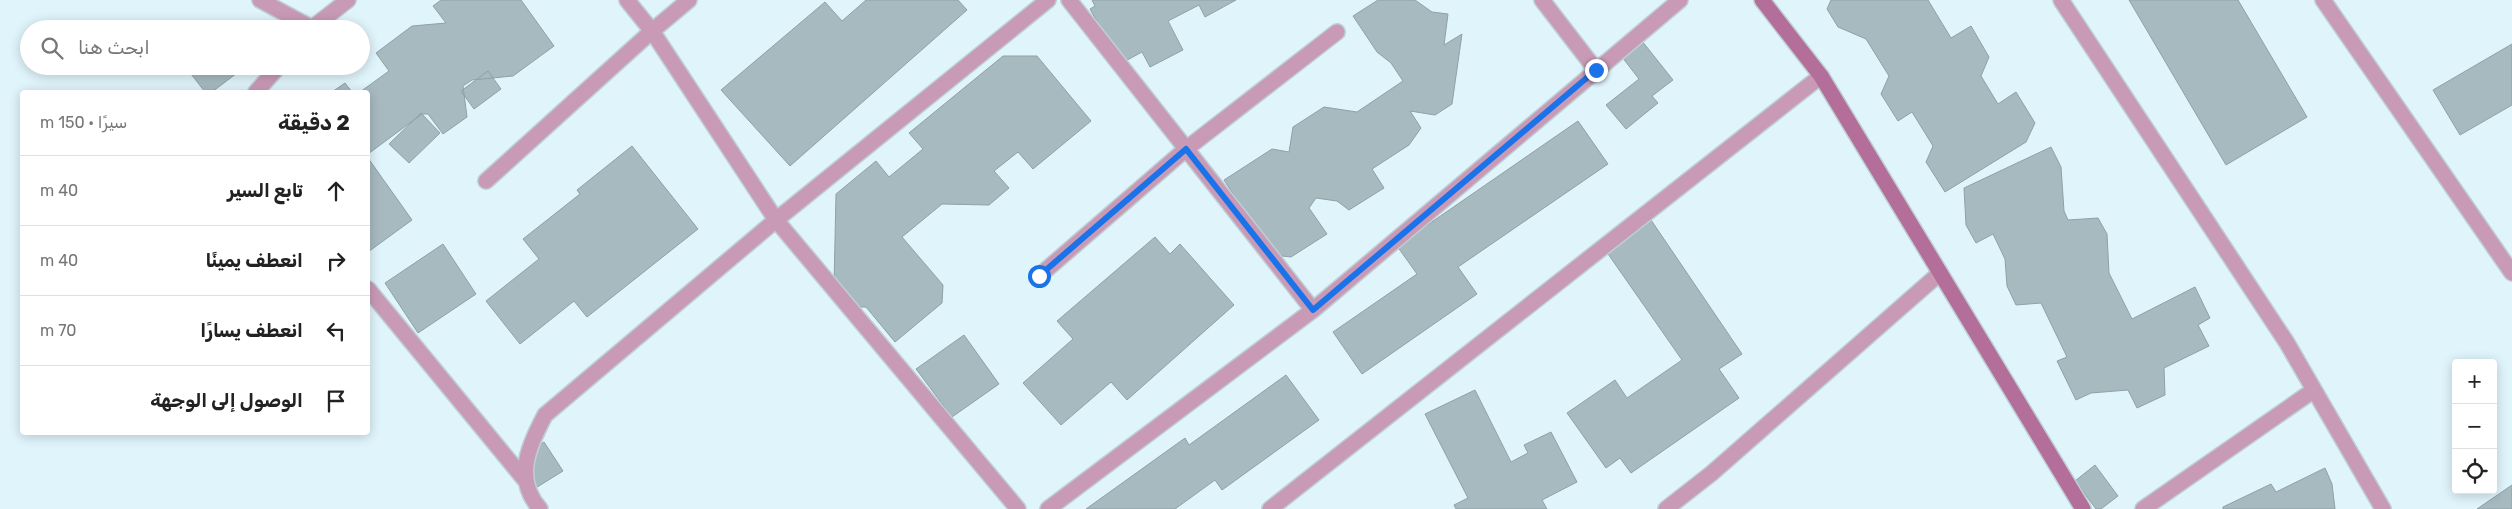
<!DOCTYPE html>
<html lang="ar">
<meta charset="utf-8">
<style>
body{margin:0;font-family:Rubik,"Noto Naskh Arabic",sans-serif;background:#f6f6f6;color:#222;direction:rtl}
.controls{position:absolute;right:15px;bottom:15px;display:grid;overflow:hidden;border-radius:5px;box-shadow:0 2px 12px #0003}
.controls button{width:45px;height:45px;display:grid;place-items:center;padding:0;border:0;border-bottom:1px solid #e0e0e0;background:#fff;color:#222;font:25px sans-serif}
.stop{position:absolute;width:15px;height:15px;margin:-11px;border:4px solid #1a73e8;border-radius:50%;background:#fff}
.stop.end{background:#1a73e8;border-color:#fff;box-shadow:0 1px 5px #0008}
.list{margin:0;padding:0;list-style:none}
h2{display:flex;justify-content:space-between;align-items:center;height:65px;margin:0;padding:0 20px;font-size:21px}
h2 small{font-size:16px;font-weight:400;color:#767676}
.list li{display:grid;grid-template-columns:32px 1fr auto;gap:15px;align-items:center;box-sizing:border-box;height:70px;padding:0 20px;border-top:1px solid #e0e0e0}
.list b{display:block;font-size:19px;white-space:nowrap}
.list em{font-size:16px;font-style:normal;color:#767676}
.icon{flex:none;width:28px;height:28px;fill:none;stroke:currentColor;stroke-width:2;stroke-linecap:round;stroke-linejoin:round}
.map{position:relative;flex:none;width:2512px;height:509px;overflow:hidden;direction:ltr}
.search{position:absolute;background:#fff;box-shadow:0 2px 12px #0003;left:20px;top:20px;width:350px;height:55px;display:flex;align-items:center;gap:12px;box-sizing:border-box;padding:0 18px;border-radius:28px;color:#767676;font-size:19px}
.panel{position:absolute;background:#fff;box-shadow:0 2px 12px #0003;left:20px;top:90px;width:350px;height:345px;border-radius:5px;direction:rtl}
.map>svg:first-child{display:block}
.building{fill:#a7bac0;stroke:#8fa1a8}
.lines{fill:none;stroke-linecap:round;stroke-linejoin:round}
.minor-casing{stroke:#bdcfd5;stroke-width:18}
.secondary-casing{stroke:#bdcfd5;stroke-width:18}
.minor{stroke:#c99ab6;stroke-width:15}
.secondary{stroke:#b36e9a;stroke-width:15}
.route{stroke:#1a73e8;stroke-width:6}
</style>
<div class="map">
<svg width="2512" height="509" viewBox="0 0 2512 509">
<rect width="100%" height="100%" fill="#e0f4fb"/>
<!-- building -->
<path class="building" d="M 441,0 L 521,0 L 554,46 L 513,76 L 472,80 L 463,86 L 467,117 L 443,134 L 428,114 L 422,114 L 368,154 L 368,92 L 360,92 L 389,71 L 376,53 L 412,26 L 446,23 L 433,6 Z
M 866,0 L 958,0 L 967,10 L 790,166 L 721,90 L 825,2 L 842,21 Z
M 1092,0 L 1236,0 L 1205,17 L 1199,5 L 1168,21 L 1183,50 L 1150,67 L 1142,52 L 1120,64 L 1090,9 L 1095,6 Z
M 1378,0 L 1415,0 L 1432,12 L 1448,14 L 1444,45 L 1462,34 L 1452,104 L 1435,115 L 1410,111 L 1421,128 L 1409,145 L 1372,169 L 1384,188 L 1349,210 L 1337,201 L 1316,198 L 1309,208 L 1327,234 L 1291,257 L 1273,255 L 1224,180 L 1272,149 L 1289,152 L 1293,127 L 1324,107 L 1357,112 L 1403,81 L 1391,63 L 1377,52 L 1353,16 Z
M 1831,0 L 1928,0 L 1951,38 L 1971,26 L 1989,57 L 1981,76 L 1998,104 L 2016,92 L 2035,123 L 2026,142 L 1945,192 L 1926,162 L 1933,146 L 1912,112 L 1898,121 L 1881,94 L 1889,76 L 1866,39 L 1838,27 L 1827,9 Z
M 2129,0 L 2238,0 L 2307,117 L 2226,165 Z
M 1642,41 L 1673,80 L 1652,96 L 1658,103 L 1626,129 L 1606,105 L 1639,79 L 1622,57 Z
M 2512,44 L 2512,105 L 2460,135 L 2433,90 Z
M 1003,56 L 1037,56 L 1091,121 L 1033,169 L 1018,152 L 994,171 L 1009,188 L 989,205 L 942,204 L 902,237 L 943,285 L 942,303 L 895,342 L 866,307 L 852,307 L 834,285 L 836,194 L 876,161 L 889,177 L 923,149 L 909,133 Z
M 193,66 L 238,66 L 241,70 L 212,92 L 205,92 L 188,70 Z
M 488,71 L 501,89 L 474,109 L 461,91 Z
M 345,83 L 352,92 L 332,92 Z
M 421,113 L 440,133 L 409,163 L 389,144 Z
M 1578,121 L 1608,164 L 1458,267 L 1477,294 L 1362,374 L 1333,332 L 1417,274 L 1397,246 Z
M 632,146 L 698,229 L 587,317 L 574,301 L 520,344 L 486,301 L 539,259 L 523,239 L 580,194 L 577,190 Z
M 2051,147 L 2061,167 L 2064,211 L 2068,220 L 2098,218 L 2107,234 L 2109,273 L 2132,319 L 2195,287 L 2210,318 L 2198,325 L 2209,346 L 2164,368 L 2165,395 L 2137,408 L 2128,390 L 2091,393 L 2076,400 L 2057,361 L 2067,357 L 2041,303 L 2016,305 L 2007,286 L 2005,259 L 1993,234 L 1976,243 L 1966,225 L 1964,188 Z
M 368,158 L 412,220 L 368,252 Z
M 1651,220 L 1742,354 L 1719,369 L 1739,398 L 1631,473 L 1620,458 L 1606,468 L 1567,413 L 1615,380 L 1627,398 L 1682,360 L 1606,251 Z
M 1155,237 L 1170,254 L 1180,244 L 1234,305 L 1127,400 L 1111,382 L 1061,425 L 1023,383 L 1073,339 L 1057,321 Z
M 443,244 L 476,294 L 418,333 L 385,283 Z
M 964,335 L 999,384 L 952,417 L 916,369 Z
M 1286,375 L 1319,420 L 1222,490 L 1215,480 L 1175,509 L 1086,509 L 1185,438 L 1189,445 Z
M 1475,390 L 1511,462 L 1528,453 L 1524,445 L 1551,432 L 1577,482 L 1542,500 L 1547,509 L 1456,509 L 1454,505 L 1468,498 L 1425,414 Z
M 544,442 L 563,471 L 534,489 L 516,460 Z
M 2095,465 L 2118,496 L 2101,509 L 2096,509 L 2075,481 Z
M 2325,468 L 2332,484 L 2335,509 L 2223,509 L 2223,507 L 2271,484 L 2276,492 Z
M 2512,485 L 2512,509 L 2477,509 Z"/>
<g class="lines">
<!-- minor casing -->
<g class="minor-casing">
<path id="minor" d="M 260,0 L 312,28 L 348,0
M 627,0 L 652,31 L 776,220 L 1018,509
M 1069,0 L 1313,310
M 1542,0 L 1596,70
M 2061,0 L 2287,343 L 2383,509
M 2323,0 L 2512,273
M 256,92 L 279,66
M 486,181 L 652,31 L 689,0
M 1039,276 L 1186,149 L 1337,32
M 368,289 L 525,480
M 540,509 C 513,478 529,446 545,415 L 776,220 L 1048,0
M 1048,509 L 1313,310 L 1680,0
M 1270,509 L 1821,76
M 1666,509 L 1712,473 L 1940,273
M 2143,509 L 2314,390"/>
</g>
<!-- secondary casing -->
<g class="secondary-casing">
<path id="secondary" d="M 1762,0 L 1821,76 L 2083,509"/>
</g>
<!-- minor -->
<use href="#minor" class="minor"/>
<!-- secondary -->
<use href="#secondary" class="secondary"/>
</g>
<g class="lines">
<!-- route -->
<path class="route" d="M 1039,276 L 1186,149 L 1313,310 L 1596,70"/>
</g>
</svg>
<div class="controls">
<button>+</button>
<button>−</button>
<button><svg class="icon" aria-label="locate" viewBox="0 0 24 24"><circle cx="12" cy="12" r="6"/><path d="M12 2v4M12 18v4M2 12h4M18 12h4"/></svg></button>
</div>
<div class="stop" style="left:1039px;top:276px"></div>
<div class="stop end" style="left:1596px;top:70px"></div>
<div class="search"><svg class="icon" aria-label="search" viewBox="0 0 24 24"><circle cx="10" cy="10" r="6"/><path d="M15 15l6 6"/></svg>ابحث هنا</div>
<section class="panel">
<h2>2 دقيقة<small>سيرًا · 150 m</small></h2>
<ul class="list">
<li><svg class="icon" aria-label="ahead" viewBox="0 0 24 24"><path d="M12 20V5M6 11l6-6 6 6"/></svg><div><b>تابع السير</b></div><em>40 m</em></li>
<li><svg class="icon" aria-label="right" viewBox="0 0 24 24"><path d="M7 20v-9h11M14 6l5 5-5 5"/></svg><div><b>انعطف يمينًا</b></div><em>40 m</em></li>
<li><svg class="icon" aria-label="left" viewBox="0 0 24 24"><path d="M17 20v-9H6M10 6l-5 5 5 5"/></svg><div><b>انعطف يسارًا</b></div><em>70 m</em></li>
<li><svg class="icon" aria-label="arrive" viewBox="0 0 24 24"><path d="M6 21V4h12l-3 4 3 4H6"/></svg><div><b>الوصول إلى الوجهة</b></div></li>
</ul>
</section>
</div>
